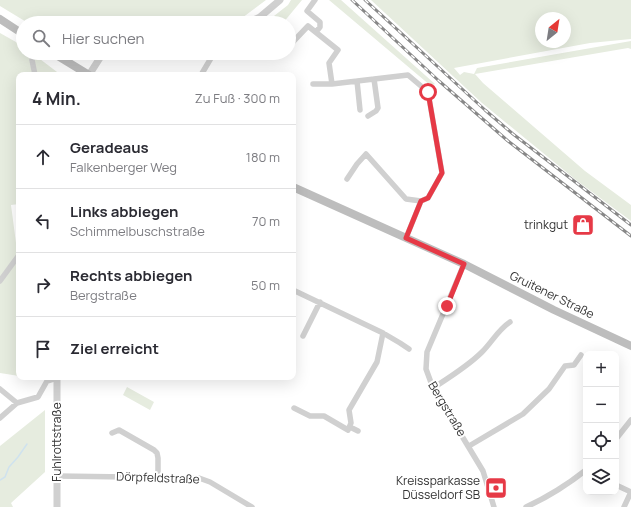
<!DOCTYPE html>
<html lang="de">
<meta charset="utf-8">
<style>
body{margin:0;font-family:Manrope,sans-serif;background:#f7f7f7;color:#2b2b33}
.controls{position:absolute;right:12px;bottom:12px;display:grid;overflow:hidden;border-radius:8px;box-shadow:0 4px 16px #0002}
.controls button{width:36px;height:36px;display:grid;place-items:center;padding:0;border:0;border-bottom:1px solid #e1e1e2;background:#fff;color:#2b2b33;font:20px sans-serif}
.compass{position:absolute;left:535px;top:12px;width:36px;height:36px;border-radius:50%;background:#fff;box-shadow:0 4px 16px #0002;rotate:30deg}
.stop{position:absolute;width:12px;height:12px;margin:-9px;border:3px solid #e63946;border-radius:50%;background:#fff}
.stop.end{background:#e63946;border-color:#fff;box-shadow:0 1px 4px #0008}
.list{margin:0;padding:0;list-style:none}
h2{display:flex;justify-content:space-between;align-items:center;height:52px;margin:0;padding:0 16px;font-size:17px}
h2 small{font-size:13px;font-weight:400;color:#7c7c81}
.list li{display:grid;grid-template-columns:26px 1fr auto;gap:12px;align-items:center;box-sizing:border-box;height:64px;padding:0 16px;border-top:1px solid #e1e1e2}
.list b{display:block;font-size:15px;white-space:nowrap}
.list p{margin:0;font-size:13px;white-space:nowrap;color:#7c7c81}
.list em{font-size:13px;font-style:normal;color:#7c7c81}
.icon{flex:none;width:22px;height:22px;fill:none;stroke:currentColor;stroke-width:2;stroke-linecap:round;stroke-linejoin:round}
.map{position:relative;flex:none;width:631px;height:507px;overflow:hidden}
.search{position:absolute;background:#fff;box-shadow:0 4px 16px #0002;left:16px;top:16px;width:280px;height:44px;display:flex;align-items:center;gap:10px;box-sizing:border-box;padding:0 14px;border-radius:22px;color:#7c7c81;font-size:15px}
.panel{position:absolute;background:#fff;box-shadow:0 4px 16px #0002;left:16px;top:72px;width:280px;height:308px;border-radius:8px}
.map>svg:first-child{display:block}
.green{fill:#e6ecdf;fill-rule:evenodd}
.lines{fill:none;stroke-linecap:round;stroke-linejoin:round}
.stream{stroke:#cfe2ee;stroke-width:1.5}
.minor{stroke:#d0d0d0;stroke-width:5.5}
.tertiary{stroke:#d0d0d0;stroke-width:7}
.secondary{stroke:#bdbdbd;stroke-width:8}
.rail-casing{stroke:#888;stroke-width:3}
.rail{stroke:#fff;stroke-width:1.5;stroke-dasharray:4.5;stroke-linecap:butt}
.route{stroke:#e63946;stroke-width:5}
.labels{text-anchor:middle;stroke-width:4;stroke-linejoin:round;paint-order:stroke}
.poi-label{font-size:12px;fill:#333;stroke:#fff;text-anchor:end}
.street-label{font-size:12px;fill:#333;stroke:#fff}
</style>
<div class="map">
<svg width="631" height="507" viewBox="0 0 631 507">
<rect width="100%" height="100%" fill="#fff"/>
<!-- green -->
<path class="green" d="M 0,0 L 266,0 L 242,18 L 180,23 L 28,23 L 0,6 Z
M 291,0 L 302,0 L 283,23 L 265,23 L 288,5 Z
M 329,0 L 341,0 L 435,84 L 431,86 Z
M 371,0 L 631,0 L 631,39 L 590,43 L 454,68 L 460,75 L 464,72 L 474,74 L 477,68 L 631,41 L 631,49 L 628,48 L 475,74 L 483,83 L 585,171 L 631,205 L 631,221 L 576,180 L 482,103 ZM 541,18 L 565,18 L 565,42 L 541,42 Z
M 0,33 L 23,46 L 23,53 L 32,53 L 61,75 L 19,75 L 19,204 L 11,205 L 16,243 L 19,243 L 19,376 L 0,373 Z
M 127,387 L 154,402 L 150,410 L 123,395 Z
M 45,410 L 45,472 L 11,503 L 13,507 L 0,507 L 0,446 Z"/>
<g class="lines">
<!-- stream -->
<path class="stream" d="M 0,480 L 5,477 L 9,467 L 18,457 L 27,444"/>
<!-- minor -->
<path class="minor" d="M 315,0 L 307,11 L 320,22 L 320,27 L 316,32
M 289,46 L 308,26 L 338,50 L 329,63 L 332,84 L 408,75 L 428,92 L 442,173 L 428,198 L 421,201 L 406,238
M 32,60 L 35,75
M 201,75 L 214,53
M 357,81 L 360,110
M 313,84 L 332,84
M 368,116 L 376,111 L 378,108 L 374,79
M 347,179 L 357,164 L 366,154 L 406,199 L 421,201
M 464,264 L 427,352 L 426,369 L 433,388 L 483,471 L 494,507
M 0,281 L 19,255
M 293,290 L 383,333 L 400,343 L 409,349
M 303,336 L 320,302
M 433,388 C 450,377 468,366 482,352 C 492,342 498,330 510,322
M 0,389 L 17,403 L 38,397 L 47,381 L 57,378
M 294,408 L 310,416 L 324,416 L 348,430 L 351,423 L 349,410 L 377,362 L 383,333
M 0,418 L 17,403
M 350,427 L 358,431
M 112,433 L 119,430 L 154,450 L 157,453 L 158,458 L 158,476
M 616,439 L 631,420
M 469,446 L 523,414 L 549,389 L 565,366 L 574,365 L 581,355
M 57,476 L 199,478 L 210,482 L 252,507
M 616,485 L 631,492 L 624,507
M 526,507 C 548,497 567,485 586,470"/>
<!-- tertiary -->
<path class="tertiary" d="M 247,23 L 260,17 L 280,0
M 89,75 L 103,53
M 57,507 L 57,377"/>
<!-- secondary -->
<path class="secondary" d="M 0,19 L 23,34
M 53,53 L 89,75
M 293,187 L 464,264 L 554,310 L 631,346"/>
<!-- rail casing -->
<g class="rail-casing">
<path id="rail" d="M 352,0 L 439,81 L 508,141 L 631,236
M 365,0 L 485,110 L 513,134 L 631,225"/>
</g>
<!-- rail -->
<use href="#rail" class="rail"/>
</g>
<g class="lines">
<!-- route -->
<path class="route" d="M 428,92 L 442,173 L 428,198 L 421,201 L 406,238 L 464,264 L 447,306"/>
</g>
<!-- icons -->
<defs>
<g id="shop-square" transform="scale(1.15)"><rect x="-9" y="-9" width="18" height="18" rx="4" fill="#e63946" stroke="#fff"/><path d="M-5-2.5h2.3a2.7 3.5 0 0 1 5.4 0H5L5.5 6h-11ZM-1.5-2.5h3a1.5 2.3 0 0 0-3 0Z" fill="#fff"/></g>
<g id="bank-square" transform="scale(1.15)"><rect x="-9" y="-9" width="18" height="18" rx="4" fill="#e63946" stroke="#fff"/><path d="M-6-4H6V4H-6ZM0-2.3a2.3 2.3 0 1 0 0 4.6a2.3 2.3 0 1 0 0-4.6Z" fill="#fff"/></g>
</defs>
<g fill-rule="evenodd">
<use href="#shop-square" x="583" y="225"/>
<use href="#bank-square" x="496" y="488"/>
</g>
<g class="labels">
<!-- poi labels -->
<g class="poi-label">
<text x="568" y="229">trinkgut</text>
<text x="480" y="485">Kreissparkasse<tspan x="480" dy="14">Düsseldorf SB</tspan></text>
</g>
<!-- street labels -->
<g class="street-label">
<text transform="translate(552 295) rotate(26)" y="4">Gruitener Straße</text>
<text transform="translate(447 409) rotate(59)" y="4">Bergstraße</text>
<text transform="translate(57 442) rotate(-90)" y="4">Fuhlrottstraße</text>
<text transform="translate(158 478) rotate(2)" y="4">Dörpfeldstraße</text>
</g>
</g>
</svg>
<div class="controls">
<button>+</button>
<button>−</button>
<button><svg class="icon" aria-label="locate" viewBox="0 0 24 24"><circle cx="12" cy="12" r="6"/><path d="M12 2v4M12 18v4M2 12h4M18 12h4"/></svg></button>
<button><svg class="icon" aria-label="layers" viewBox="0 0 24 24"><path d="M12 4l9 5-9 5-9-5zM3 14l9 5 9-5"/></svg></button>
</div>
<svg class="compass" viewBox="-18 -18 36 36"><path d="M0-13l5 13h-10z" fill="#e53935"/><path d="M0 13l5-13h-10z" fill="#7c7c81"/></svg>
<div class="stop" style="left:428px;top:92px"></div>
<div class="stop end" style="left:447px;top:306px"></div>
<div class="search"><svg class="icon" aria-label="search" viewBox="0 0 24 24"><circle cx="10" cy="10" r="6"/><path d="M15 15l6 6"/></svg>Hier suchen</div>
<section class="panel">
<h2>4 Min.<small>Zu Fuß · 300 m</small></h2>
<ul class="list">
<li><svg class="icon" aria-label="ahead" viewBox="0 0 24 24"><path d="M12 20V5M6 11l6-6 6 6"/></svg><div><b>Geradeaus</b><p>Falkenberger Weg</p></div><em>180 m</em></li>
<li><svg class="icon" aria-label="left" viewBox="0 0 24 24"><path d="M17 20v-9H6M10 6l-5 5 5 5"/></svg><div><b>Links abbiegen</b><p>Schimmelbuschstraße</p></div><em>70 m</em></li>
<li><svg class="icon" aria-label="right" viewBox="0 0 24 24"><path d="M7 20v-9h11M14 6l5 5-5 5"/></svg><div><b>Rechts abbiegen</b><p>Bergstraße</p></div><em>50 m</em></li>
<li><svg class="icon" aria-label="arrive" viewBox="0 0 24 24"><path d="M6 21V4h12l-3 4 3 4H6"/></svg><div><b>Ziel erreicht</b></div></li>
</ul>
</section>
</div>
